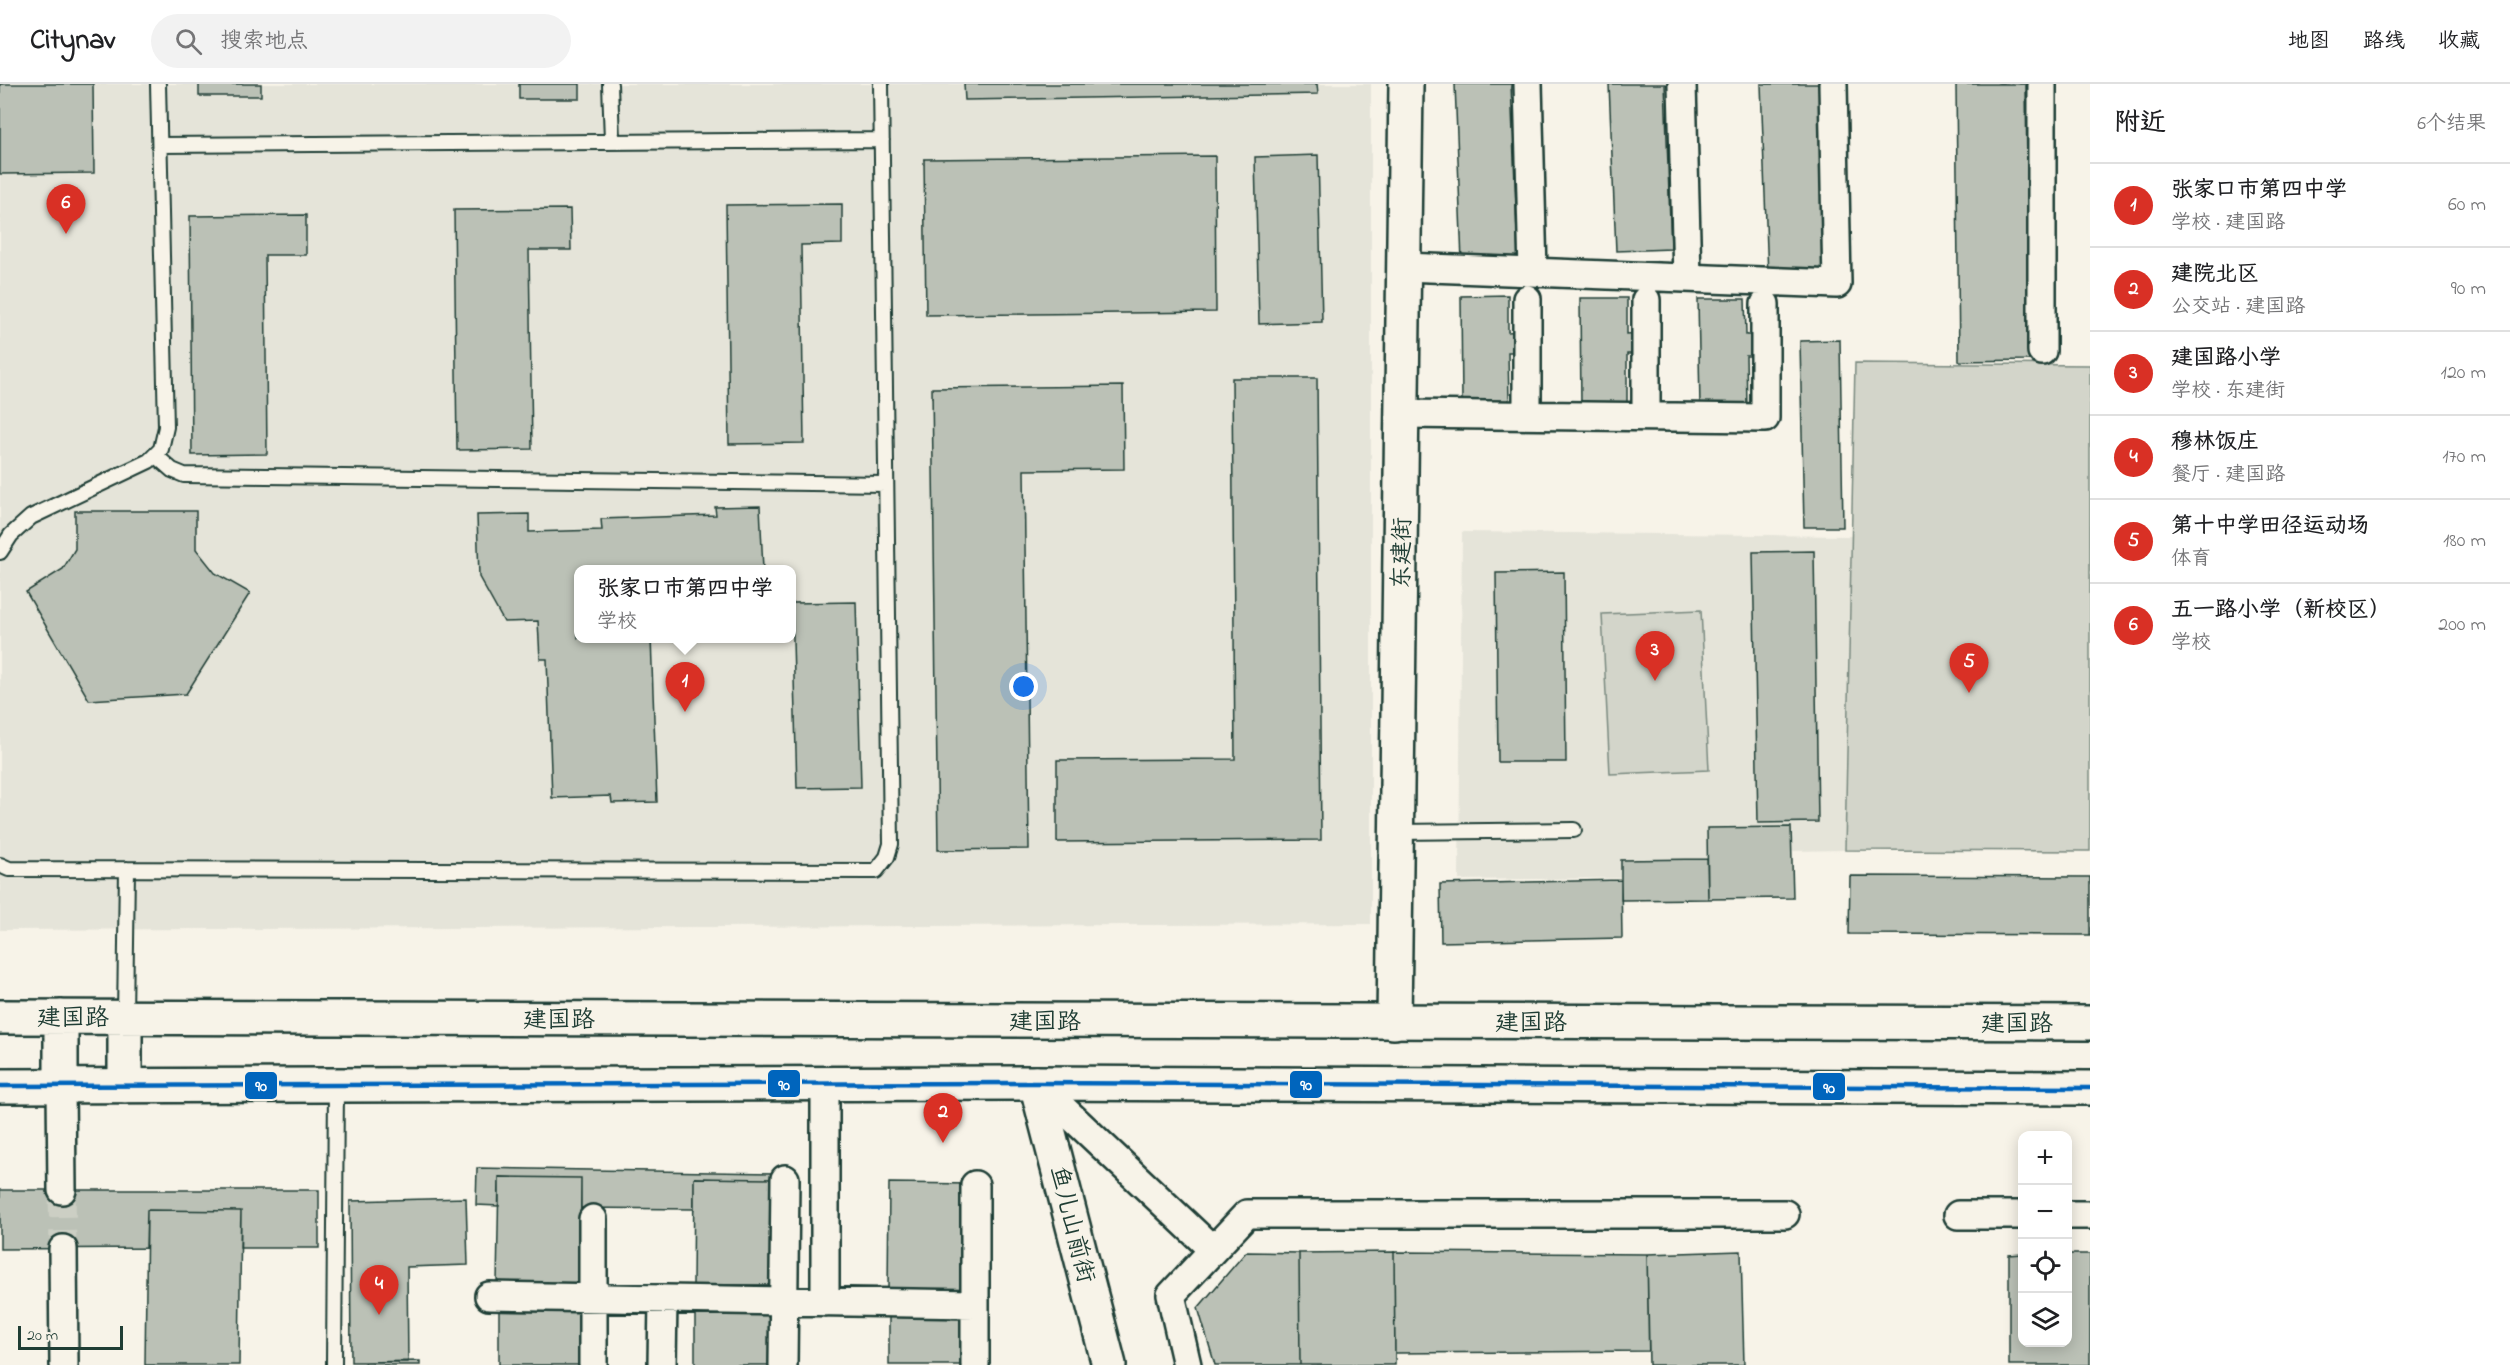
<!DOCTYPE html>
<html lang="zh">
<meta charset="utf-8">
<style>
body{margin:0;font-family:"Indie Flower","LXGW WenKai TC",sans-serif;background:#f2f2f2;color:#202124}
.controls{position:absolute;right:18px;bottom:18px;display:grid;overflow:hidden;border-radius:12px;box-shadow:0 3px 15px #0003}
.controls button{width:54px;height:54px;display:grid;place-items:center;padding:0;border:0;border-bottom:2px solid #e0e0e0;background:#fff;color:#202124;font:30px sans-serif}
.scale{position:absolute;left:18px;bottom:15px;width:105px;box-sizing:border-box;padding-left:6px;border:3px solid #1f3d34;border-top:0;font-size:16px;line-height:21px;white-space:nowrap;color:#1f3d34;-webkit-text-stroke:4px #f7f3e8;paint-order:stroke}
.you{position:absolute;left:1024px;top:603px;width:21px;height:21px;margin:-15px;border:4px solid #fff;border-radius:50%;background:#1a73e8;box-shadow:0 0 0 9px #1a73e833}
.badge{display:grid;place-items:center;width:39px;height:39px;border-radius:50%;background:#d93025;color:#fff;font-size:20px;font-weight:700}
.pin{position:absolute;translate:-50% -50px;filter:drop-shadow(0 2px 3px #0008)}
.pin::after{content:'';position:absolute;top:32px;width:21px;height:18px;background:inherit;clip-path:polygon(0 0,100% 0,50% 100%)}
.popup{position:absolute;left:574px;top:481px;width:222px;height:78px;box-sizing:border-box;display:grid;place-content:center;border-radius:12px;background:#fff;filter:drop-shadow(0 2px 4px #0005);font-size:20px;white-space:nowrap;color:#757577}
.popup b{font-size:22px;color:#202124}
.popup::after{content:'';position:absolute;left:50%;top:100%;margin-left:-12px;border:12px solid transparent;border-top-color:#fff}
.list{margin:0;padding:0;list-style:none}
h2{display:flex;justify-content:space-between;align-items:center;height:78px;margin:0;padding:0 24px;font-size:26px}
h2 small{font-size:20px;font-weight:400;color:#757577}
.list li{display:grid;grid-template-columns:39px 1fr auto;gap:18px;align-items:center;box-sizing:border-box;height:84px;padding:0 24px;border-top:2px solid #e0e0e0}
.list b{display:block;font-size:22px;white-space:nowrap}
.list p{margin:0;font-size:20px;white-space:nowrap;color:#757577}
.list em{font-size:20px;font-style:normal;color:#757577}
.icon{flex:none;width:33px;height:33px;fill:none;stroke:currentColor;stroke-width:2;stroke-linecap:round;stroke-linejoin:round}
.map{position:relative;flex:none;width:2090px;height:1281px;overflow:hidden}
header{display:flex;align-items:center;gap:36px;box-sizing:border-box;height:84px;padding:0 30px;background:#fff;border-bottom:2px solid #e0e0e0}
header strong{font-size:28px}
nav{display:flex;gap:33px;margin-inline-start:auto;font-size:21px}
.search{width:420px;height:54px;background:#f2f2f2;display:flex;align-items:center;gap:15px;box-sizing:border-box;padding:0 21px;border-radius:33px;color:#757577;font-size:22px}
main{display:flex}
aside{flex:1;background:#fff}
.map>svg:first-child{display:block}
.built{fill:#e5e4d9;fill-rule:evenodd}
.green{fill:#d3d5ca;stroke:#79897f;stroke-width:1.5}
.building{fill:#bbc1b6;stroke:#1f3d34;stroke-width:1.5}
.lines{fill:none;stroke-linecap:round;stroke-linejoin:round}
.minor-tunnel{stroke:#cccfc4;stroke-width:27;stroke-dasharray:27 14;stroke-linecap:butt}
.service-casing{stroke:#1f3d34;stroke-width:18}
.minor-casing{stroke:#1f3d34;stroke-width:32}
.tertiary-casing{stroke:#1f3d34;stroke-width:38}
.primary-casing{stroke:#1f3d34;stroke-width:38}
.service{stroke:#f7f3e8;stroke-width:14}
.minor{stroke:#f7f3e8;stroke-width:27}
.tertiary{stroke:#f7f3e8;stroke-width:33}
.primary{stroke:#f7f3e8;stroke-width:33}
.bus-1-casing{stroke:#f7f3e8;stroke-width:9}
.bus-1{stroke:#0065bd;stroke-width:4.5}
.labels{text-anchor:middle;stroke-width:4.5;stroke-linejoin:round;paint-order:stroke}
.street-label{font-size:24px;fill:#1f3d34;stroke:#f7f3e8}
.line-badge{stroke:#f7f3e8;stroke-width:2}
.badge-label{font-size:16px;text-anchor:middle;font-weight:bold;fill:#fff}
</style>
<header>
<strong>Citynav</strong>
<div class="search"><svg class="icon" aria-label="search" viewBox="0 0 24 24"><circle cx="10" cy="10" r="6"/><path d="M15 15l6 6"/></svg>搜索地点</div>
<nav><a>地图</a><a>路线</a><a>收藏</a></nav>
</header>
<main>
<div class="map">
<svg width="2090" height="1281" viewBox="0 0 2090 1281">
<rect width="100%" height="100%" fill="#f7f3e8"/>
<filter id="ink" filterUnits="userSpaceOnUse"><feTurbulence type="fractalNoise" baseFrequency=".0167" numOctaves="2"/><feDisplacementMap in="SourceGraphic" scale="12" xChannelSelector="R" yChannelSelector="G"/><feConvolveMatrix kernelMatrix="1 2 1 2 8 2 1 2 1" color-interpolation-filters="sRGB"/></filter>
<g filter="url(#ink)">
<!-- built -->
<path class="built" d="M 0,0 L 1371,0 L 1371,840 L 0,846 ZM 578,486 L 792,486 L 792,554 L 578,554 Z
M 1462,448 L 1851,452 L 1845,766 L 1792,767 L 1791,743 L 1707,744 L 1707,775 L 1621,776 L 1621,794 L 1459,796 Z"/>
<!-- green -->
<path class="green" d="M 1855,279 L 2090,281 L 2090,767 L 1845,766 Z
M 1701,526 L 1709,686 L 1610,690 L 1602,530 Z"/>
<!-- building -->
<path class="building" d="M 0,0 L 93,0 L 94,89 L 0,90 Z
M 199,0 L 261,0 L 261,12 L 199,12 Z
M 519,0 L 580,0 L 580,15 L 519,15 Z
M 964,0 L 1317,0 L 1318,10 L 965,16 Z
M 1455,0 L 1511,0 L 1518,175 L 1462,177 Z
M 1609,0 L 1665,0 L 1671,165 L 1616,167 Z
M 1761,0 L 1822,0 L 1829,191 L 1768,193 Z
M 1956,0 L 2026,0 L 2029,276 L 1959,277 Z
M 1318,71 L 1322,238 L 1259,240 L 1255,73 Z
M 1215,72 L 1216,228 L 926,231 L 924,75 Z
M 842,120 L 842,160 L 801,161 L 804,359 L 729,360 L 726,121 Z
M 570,125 L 571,166 L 529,166 L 532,365 L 457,366 L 454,126 Z
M 306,131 L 306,171 L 265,171 L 267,370 L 192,371 L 190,132 Z
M 1508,211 L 1508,248 L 1521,247 L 1522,268 L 1508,268 L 1509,318 L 1462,319 L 1461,212 Z
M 1580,214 L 1627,214 L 1627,250 L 1640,249 L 1640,270 L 1627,270 L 1627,321 L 1581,322 Z
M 1698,215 L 1745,215 L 1746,251 L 1759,251 L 1759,272 L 1746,272 L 1747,322 L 1700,323 Z
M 1840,256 L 1843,443 L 1804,443 L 1800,257 Z
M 1232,294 L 1317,294 L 1321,756 L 1057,758 L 1057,676 L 1235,675 Z
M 1123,302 L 1124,385 L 1024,386 L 1029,765 L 938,766 L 932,304 Z
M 760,422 L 763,486 L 578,486 L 578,554 L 651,554 L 657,718 L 612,719 L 611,712 L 552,714 L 547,575 L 540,575 L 538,537 L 504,538 L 479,493 L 477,431 L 529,430 L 529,448 L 602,446 L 601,435 L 716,431 L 715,423 Z
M 75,427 L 196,427 L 196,465 L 215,489 L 250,509 L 186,610 L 89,616 L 26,508 L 63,485 L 75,465 Z
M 1814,467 L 1818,738 L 1758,739 L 1753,468 Z
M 1564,488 L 1566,678 L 1498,678 L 1496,489 Z
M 856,518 L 861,703 L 797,704 L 792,519 Z
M 1791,743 L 1793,814 L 1708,815 L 1707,744 Z
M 1707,775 L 1708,815 L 1621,816 L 1621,776 Z
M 1850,792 L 2090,793 L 2090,851 L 1849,850 Z
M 1621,796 L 1622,854 L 1441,858 L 1440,800 Z
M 477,1084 L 776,1089 L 777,1095 L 694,1094 L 694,1125 L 581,1124 L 581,1094 L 499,1093 L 499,1122 L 476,1121 Z
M 499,1093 L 581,1094 L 580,1200 L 497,1199 Z
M 694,1094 L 777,1095 L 775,1201 L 693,1201 Z
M 889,1099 L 972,1100 L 970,1207 L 888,1206 Z
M 0,1106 L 319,1106 L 319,1164 L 240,1164 L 241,1127 L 147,1126 L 146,1164 L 0,1165 Z
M 466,1114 L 468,1181 L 407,1183 L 408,1278 L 351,1278 L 350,1117 Z
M 147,1126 L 241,1127 L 239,1281 L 145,1281 Z
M 1741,1167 L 1744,1281 L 1649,1281 L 1647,1170 Z
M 1246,1168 L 1299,1169 L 1300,1281 L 1215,1281 L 1198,1224 Z
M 1394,1168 L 1395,1281 L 1300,1281 L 1299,1169 Z
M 1394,1168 L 1647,1170 L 1649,1267 L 1395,1269 Z
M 2022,1170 L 2022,1258 L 2068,1258 L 2068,1170 L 2090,1170 L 2090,1281 L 2009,1281 L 2009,1171 Z
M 499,1226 L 579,1226 L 579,1281 L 499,1281 Z
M 695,1227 L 774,1227 L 774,1281 L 695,1281 Z
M 889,1232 L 969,1232 L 969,1281 L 889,1281 Z
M 420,1277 L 420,1281 L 365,1281 L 365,1278 Z"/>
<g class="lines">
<!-- minor-tunnel -->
<path class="minor-tunnel" d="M 62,1106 L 63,1165"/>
<!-- service casing -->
<g class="service-casing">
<path id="service" d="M 610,0 L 612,56
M 160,61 L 882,56
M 155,371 L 172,386 L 184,391 L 886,400
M 0,468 L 11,451 L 31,433 L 149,377 L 161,365 L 166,343 L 158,0
M 1397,748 L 1574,746
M 0,781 L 9,785 L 876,787 L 887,773 L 891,760 L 881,0
M 125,933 L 127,785
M 334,1281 L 336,1001"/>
</g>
<!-- minor casing -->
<g class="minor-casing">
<path id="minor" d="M 1528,0 L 1533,188
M 1682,0 L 1687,194
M 1404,183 L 1837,200 L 1833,0
M 1646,216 L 1646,332
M 2042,267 L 2042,0
M 1402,330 L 1765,334 L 1765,220
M 1527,330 L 1527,215
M 1036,999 L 1213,1166
M 61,1002 L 62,1106
M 1958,1131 L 2022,1131
M 2068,1131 L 2090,1131
M 593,1135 L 593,1281
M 63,1165 L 64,1281
M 489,1212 L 975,1220
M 825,1218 L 825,1000
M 662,1281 L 663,1215
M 783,1281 L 785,1095
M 975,1281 L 975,1101
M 1187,1281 L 1171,1211 L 1247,1130 L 1785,1130"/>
</g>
<!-- tertiary casing -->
<g class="tertiary-casing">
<path id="tertiary" d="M 1394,938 L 1406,0
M 1036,999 L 1109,1281"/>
</g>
<!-- primary casing -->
<g class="primary-casing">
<path id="primary" d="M 0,933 L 2090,939
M 61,933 L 61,1002
M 0,1002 L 1036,999 L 2090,1004
M 125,1002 L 125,933"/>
</g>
<!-- service -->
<use href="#service" class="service"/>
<!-- minor -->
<use href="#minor" class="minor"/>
<!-- tertiary -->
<use href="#tertiary" class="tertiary"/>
<!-- primary -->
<use href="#primary" class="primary"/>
<!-- bus-1 casing -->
<g class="bus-1-casing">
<path id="bus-1" d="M 0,1002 L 1036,999 L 2090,1004"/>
</g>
<!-- bus-1 -->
<use href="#bus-1" class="bus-1"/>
</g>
</g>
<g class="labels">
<!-- street labels -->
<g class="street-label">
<text transform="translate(1401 469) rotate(-89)" y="8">东建街</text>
<text x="73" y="941">建国路</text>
<text x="559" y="943">建国路</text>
<text x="1045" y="945">建国路</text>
<text x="1531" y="946">建国路</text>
<text x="2017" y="947">建国路</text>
<text transform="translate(1073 1140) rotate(76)" y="8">鱼儿山前街</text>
</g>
</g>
<g class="line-badge">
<rect x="767" y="985" width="34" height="29" rx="6" fill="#0065bd"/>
<rect x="1289" y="986" width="34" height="29" rx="6" fill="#0065bd"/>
<rect x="244" y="987" width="34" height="29" rx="6" fill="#0065bd"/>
<rect x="1812" y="988" width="34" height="29" rx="6" fill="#0065bd"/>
</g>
<g class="badge-label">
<text x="784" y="1006">90</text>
<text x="1306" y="1006">90</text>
<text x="261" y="1007">90</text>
<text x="1829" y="1009">90</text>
</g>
</svg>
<div class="controls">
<button>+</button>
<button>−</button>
<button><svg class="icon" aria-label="locate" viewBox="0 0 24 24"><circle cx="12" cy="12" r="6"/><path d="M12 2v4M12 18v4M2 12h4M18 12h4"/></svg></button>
<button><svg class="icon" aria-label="layers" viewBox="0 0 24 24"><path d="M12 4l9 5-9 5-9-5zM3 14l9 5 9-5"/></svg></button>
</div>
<div class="scale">20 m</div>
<div class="you"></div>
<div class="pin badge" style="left:685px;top:628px">1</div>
<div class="popup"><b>张家口市第四中学</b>学校</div>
<div class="pin badge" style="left:943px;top:1059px">2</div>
<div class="pin badge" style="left:1655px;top:597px">3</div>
<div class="pin badge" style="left:379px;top:1231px">4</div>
<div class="pin badge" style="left:1969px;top:609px">5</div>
<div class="pin badge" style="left:66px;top:150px">6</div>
</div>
<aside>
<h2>附近<small>6个结果</small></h2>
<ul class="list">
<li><span class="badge">1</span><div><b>张家口市第四中学</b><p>学校 · 建国路</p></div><em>60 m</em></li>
<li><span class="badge">2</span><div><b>建院北区</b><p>公交站 · 建国路</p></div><em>90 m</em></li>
<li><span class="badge">3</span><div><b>建国路小学</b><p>学校 · 东建街</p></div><em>120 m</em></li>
<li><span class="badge">4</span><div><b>穆林饭庄</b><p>餐厅 · 建国路</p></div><em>170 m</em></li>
<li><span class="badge">5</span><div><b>第十中学田径运动场</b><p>体育</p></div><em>180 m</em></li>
<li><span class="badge">6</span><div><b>五一路小学（新校区）</b><p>学校</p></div><em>200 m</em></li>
</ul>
</aside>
</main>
